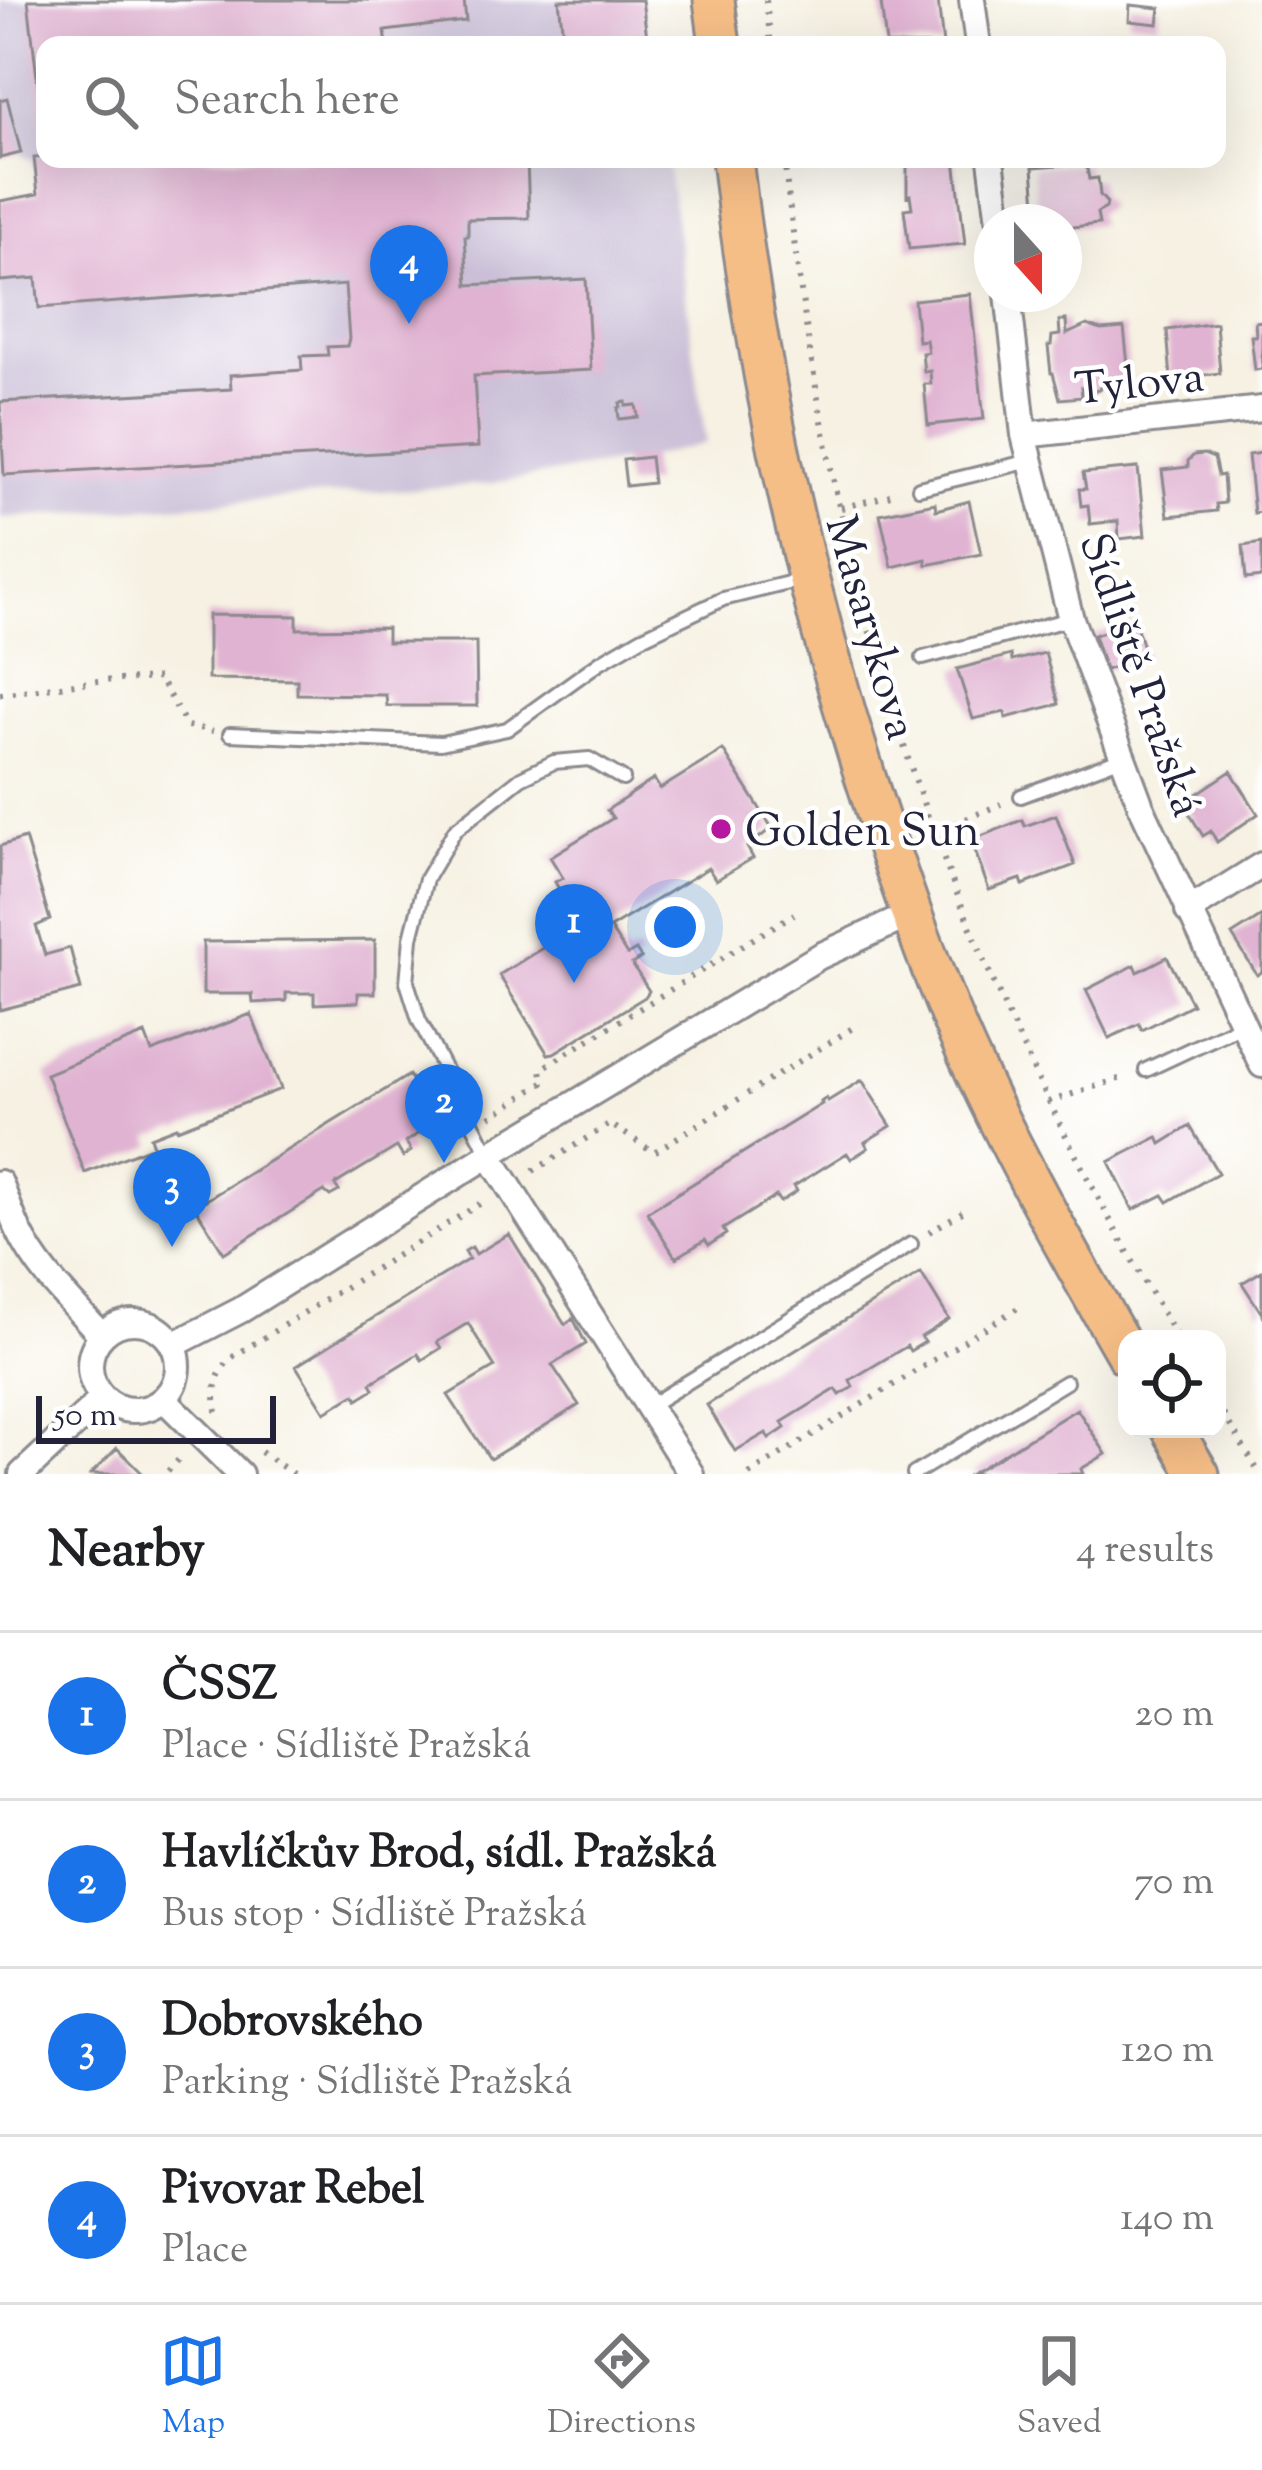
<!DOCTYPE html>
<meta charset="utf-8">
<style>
body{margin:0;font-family:"Sorts Mill Goudy",serif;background:#f6f6f6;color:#202124}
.controls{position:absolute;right:36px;bottom:36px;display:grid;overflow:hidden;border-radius:24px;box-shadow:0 12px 48px #0002}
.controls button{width:108px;height:108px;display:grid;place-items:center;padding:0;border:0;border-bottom:3px solid #e0e0e0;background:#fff;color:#202124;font:60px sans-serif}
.compass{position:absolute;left:974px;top:204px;width:108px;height:108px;border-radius:50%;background:#fff;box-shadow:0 12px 48px #0002;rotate:159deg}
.scale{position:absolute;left:36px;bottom:30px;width:240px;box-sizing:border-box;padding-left:12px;border:6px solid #22223b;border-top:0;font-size:33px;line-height:42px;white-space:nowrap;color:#22223b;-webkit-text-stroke:9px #fff;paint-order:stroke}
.you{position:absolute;left:675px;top:927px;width:42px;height:42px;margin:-30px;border:9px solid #fff;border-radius:50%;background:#1a73e8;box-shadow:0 0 0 18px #1a73e833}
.badge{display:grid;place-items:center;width:78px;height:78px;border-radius:50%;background:#1a73e8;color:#fff;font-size:39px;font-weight:700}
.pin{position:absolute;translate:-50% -99px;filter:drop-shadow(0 3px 6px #0008)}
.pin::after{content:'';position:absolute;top:63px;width:42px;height:36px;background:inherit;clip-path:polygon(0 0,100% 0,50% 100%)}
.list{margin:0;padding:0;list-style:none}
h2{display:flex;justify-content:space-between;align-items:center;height:156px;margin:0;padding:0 48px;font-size:51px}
h2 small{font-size:39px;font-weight:400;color:#757577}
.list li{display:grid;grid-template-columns:78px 1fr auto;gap:36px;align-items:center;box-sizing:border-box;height:168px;padding:0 48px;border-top:3px solid #e0e0e0}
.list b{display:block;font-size:45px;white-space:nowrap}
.list p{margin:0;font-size:39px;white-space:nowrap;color:#757577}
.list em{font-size:39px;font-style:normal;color:#757577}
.icon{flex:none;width:66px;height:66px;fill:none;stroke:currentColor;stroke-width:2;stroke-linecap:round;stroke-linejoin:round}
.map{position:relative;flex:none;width:1262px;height:1474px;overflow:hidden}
.search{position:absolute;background:#fff;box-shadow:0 12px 48px #0002;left:36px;right:36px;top:36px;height:132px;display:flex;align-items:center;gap:30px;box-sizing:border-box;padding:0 42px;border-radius:24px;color:#757577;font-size:45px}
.sheet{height:828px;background:#fff}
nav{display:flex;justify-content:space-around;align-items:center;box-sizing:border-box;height:168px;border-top:3px solid #e0e0e0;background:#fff;font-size:33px;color:#757577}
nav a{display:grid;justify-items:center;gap:6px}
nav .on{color:#1a73e8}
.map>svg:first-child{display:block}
.industrial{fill:#cabfd7}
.building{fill:#e0b3d2}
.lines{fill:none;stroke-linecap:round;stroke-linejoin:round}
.service-casing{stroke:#8c8a8e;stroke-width:18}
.minor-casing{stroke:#8c8a8e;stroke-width:30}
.primary-casing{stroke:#8c8a8e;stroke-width:45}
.path{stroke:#8c8a8e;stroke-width:6;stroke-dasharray:3 9;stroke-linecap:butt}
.service{stroke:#fff;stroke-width:12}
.minor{stroke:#fff;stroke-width:24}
.primary{stroke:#f6be87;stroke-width:39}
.poi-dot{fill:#b5179e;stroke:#fff;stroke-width:4.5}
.labels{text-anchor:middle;stroke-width:9;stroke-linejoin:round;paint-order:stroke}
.street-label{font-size:45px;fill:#22223b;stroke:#fff}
.poi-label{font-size:45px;fill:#22223b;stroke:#fff;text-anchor:start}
</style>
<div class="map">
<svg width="1262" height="1474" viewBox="0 0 1262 1474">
<rect width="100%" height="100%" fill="#fff"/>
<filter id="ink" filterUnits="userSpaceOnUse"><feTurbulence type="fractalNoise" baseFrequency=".00833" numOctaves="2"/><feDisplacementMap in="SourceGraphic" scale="24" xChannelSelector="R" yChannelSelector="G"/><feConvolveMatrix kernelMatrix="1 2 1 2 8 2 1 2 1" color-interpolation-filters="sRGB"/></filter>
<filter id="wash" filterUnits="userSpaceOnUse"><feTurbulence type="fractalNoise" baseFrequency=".004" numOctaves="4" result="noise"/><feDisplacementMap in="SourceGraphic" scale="48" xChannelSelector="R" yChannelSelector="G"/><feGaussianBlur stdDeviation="2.7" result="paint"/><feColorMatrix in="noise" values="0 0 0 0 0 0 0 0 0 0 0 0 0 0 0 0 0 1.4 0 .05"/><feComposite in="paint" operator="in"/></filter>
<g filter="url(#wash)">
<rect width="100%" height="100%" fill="#f6f1e2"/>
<!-- industrial -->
<path class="industrial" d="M 0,0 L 642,0 L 647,45 L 45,45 L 45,159 L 667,159 L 706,443 L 650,457 L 487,484 L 0,518 L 0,201 L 38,194 L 33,160 L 20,153 L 0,72 Z"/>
<g id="blocks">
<!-- building -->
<path class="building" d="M 28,0 L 464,0 L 466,21 L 385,31 L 387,45 L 45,45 L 45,120 L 42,120 Z
M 559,0 L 642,0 L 648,45 L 564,45 Z
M 904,0 L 938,0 L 943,45 L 886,44 L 881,3 Z
M 1130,5 L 1160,8 L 1158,24 L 1129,21 Z
M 7,98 L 21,153 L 0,158 L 0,100 Z
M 45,157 L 527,159 L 529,218 L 468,219 L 468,236 L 465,236 L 468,285 L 586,279 L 591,370 L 474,376 L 478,447 L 4,475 L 0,402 L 231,389 L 230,375 L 302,370 L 301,356 L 328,355 L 327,347 L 347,346 L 349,339 L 345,285 L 39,308 L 36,278 L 0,281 L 0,201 L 38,194 L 34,158 Z
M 898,159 L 955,159 L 965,244 L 909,249 L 904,209 L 912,208 L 910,195 L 907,196 L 907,165 L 899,165 Z
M 1086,163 L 1089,179 L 1098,178 L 1100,195 L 1107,203 L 1106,208 L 1097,213 L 1099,224 L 1064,228 L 1064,222 L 1037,217 L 1033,167 Z
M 970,294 L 984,419 L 928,425 L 924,384 L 931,384 L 930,371 L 924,372 L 922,353 L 928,352 L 926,340 L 918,341 L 914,300 Z
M 1066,320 L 1067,334 L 1087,325 L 1101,330 L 1124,328 L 1130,383 L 1104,385 L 1093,393 L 1081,388 L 1082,397 L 1060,399 L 1053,373 L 1051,373 L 1048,346 L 1051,345 L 1052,336 L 1060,335 L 1059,321 Z
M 1262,321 L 1262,369 L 1255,370 L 1251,336 L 1256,336 L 1255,322 Z
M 1216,323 L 1220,373 L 1171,379 L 1167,330 Z
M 626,402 L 626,406 L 636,405 L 638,417 L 619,419 L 618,408 L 621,407 L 620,403 Z
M 1262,453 L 1262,512 L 1254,513 L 1248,455 Z
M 1204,454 L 1214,458 L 1218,476 L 1223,475 L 1225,503 L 1216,504 L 1217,511 L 1168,516 L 1162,470 L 1188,467 L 1188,461 L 1194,455 Z
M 650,457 L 653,483 L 626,486 L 623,460 Z
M 1138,468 L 1145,536 L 1119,539 L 1118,521 L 1090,524 L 1088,505 L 1081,506 L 1079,489 L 1086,489 L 1083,473 Z
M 969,501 L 981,554 L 927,565 L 926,559 L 892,567 L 880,514 L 935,503 L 936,510 Z
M 1262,543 L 1262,577 L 1246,579 L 1243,546 Z
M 208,615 L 297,616 L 297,629 L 387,628 L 387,642 L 476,642 L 477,706 L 387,706 L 386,695 L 297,694 L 297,680 L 208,679 Z
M 1135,622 L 1146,657 L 1105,670 L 1094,635 Z
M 1045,653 L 1059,704 L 1006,718 L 1005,712 L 973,719 L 957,669 L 1011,655 L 1012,661 Z
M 723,750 L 772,828 L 747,847 L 753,858 L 716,880 L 708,868 L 610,928 L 627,955 L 636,950 L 641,958 L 632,964 L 649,991 L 645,997 L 554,1053 L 548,1054 L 499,975 L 589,919 L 583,910 L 573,915 L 555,882 L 563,878 L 550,857 L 613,818 L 607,810 L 654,779 L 660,789 Z
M 1231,771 L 1258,814 L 1217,842 L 1211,831 L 1203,836 L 1183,803 Z
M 1056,815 L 1075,865 L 1023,885 L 1021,879 L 989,890 L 971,840 L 1022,820 L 1025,826 Z
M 25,838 L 50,920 L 36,926 L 45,955 L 70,948 L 81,989 L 0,1010 L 0,846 Z
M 1262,916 L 1262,972 L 1257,975 L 1232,935 Z
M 375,940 L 375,993 L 358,993 L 358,1002 L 314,1004 L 314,993 L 286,993 L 286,1001 L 253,1003 L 252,994 L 203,994 L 203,942 Z
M 1167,957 L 1192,1004 L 1142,1030 L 1139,1024 L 1109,1038 L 1086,990 L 1135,965 L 1138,972 Z
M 251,1014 L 281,1089 L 177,1129 L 176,1127 L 150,1137 L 153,1146 L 85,1173 L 46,1074 L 145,1034 L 152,1052 Z
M 409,1075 L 437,1121 L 406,1142 L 411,1151 L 403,1157 L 397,1147 L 395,1148 L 337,1183 L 335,1185 L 339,1191 L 330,1196 L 324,1191 L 224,1253 L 195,1207 Z
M 862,1080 L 891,1126 L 865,1142 L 868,1148 L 851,1159 L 847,1153 L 794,1186 L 797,1191 L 780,1202 L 776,1196 L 723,1229 L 726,1234 L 709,1245 L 705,1240 L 676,1258 L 647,1212 L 822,1104 L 821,1102 L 826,1098 L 828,1101 Z
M 1190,1126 L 1218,1173 L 1168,1202 L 1163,1195 L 1133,1210 L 1109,1162 L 1158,1137 L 1161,1144 Z
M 509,1234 L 565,1324 L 573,1318 L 586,1344 L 552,1365 L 579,1405 L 490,1459 L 448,1395 L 495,1367 L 468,1323 L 437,1342 L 441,1348 L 422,1360 L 418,1354 L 371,1383 L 374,1389 L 358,1399 L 355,1394 L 325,1412 L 296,1366 L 469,1259 L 465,1251 L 472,1247 L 476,1254 Z
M 1262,1271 L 1262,1314 L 1242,1283 Z
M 921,1273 L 949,1319 L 921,1337 L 925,1342 L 910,1351 L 907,1346 L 850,1380 L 853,1387 L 840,1395 L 836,1389 L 782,1422 L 785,1428 L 769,1439 L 766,1433 L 735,1451 L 707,1405 Z
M 1077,1409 L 1106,1454 L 1081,1469 L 1083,1474 L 971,1474 Z
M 117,1448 L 143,1474 L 91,1474 Z"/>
</g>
</g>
<g filter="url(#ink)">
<use href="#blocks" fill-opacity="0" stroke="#8c8a8e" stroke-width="3"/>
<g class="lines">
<!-- service casing -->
<g class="service-casing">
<path id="service" d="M 919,488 L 1030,461
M 923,658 L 1070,619
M 230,734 L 441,743 L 507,729 L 600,662 L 641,638 L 723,599 L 805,579
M 1021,796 L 1122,758
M 1146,1070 L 1242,1025
M 489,1155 L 419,1020 L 407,982 L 411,938 L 426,879 L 455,830 L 521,778 L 554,762 L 589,759 L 623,779
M 649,1406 L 911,1244
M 914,1474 L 1066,1382"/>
</g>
<!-- minor casing -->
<g class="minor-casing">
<path id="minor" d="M 972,0 L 978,45
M 991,159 L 999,222
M 1008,294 L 1024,435 L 1071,619 L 1141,806 L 1262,1065
M 1024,435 L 1262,409
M 1188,911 L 1262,865
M 489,1155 L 691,1474
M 0,1183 C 6,1198 11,1214 18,1229 C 37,1270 72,1303 102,1336
M90 1366a44 44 0 1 1 88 0a44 44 0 1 1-88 0Z
M 173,1345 L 241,1310 L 489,1155 L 820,956 L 912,914
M 164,1399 L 240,1474
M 22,1474 L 103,1398"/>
</g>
<!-- primary casing -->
<g class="primary-casing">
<path id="primary" d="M 714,0 L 720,45
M 732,159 C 757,379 805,594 874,804 C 901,887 930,971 966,1051 C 1013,1155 1070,1256 1127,1355
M 1172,1429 L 1199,1474"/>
</g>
<!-- path -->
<path class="path" d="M 766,0 L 771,45
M 784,159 C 803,324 829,490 875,650 C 943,893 1049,1123 1178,1339
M 841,508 L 898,493
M 0,694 L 98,681 L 159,678 L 187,726 L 213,731
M 933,833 L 1001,804
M 1048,1102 L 1125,1077
M 490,1117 L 543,1083 L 541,1069 L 794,914
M 533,1171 L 610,1124 L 654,1152 L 859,1024
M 929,1232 L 964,1211
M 1217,1404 L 1260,1474
M 217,1412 C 212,1390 216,1371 234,1356 L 486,1200
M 261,1452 L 293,1474
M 168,1471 L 183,1455
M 749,1474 L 1021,1306"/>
<!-- service -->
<use href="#service" class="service"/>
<!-- minor -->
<use href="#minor" class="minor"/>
<!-- primary -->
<use href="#primary" class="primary"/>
</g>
</g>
<!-- markers -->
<circle class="poi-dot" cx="721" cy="829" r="12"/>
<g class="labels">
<!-- street labels -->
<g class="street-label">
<text transform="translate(1139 381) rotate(-6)" y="16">Tylova</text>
<text transform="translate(873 627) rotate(74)" y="16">Masarykova</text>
<text transform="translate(1143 674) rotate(71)" y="16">Sídliště Pražská</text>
</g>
<!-- poi labels -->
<g class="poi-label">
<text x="745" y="845">Golden Sun</text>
</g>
</g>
</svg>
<div class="controls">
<button><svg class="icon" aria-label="locate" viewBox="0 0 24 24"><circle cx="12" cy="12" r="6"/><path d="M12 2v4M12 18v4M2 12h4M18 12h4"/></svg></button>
</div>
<svg class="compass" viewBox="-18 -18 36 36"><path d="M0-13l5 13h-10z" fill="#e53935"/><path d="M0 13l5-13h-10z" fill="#757577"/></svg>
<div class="scale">50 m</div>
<div class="you"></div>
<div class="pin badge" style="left:574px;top:983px">1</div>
<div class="pin badge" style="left:444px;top:1163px">2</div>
<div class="pin badge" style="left:172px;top:1247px">3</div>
<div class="pin badge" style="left:409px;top:324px">4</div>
<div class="search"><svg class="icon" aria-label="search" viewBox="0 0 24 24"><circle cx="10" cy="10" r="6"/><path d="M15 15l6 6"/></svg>Search here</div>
</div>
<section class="sheet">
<h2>Nearby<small>4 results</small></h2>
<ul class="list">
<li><span class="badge">1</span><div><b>ČSSZ</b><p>Place · Sídliště Pražská</p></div><em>20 m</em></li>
<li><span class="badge">2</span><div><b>Havlíčkův Brod, sídl. Pražská</b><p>Bus stop · Sídliště Pražská</p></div><em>70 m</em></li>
<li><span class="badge">3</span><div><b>Dobrovského</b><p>Parking · Sídliště Pražská</p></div><em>120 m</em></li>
<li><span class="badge">4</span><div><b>Pivovar Rebel</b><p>Place</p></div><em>140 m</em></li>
</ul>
</section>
<nav>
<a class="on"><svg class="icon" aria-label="map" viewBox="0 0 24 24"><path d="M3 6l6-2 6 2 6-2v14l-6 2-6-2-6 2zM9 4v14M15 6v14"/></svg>Map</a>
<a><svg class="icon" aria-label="directions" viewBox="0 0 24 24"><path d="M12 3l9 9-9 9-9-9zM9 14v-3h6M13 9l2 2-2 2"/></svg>Directions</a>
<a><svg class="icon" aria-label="saved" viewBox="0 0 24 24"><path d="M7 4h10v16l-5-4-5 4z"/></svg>Saved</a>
</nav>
